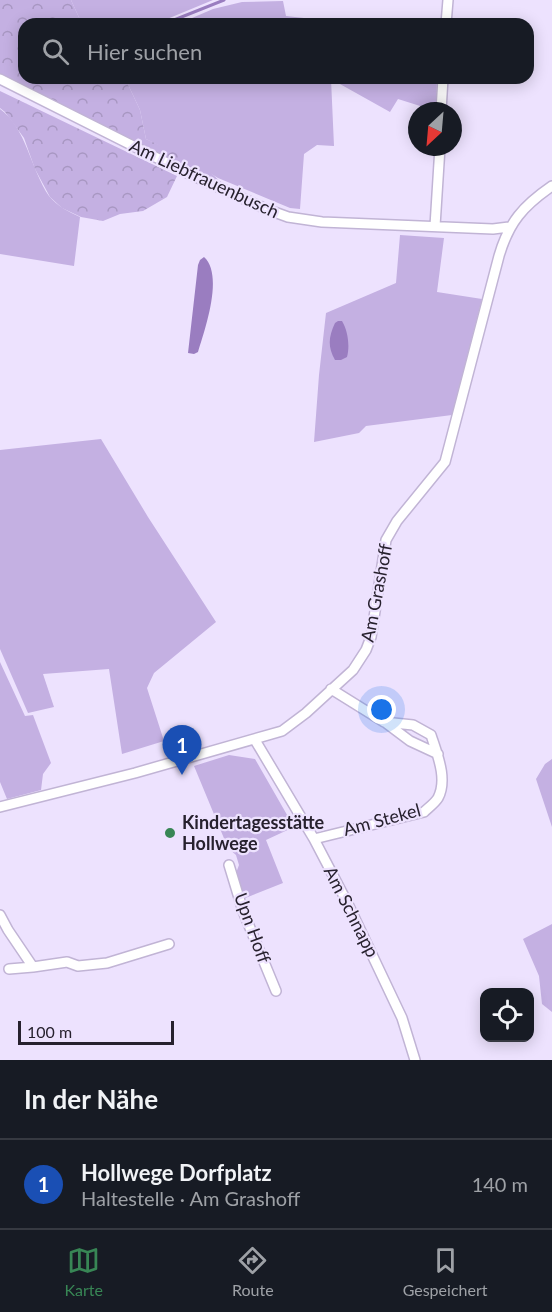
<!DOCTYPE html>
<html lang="de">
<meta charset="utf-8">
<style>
body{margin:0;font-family:Lato,sans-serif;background:#242831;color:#f1f3f6}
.controls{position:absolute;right:18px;bottom:18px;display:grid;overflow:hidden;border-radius:12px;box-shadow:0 3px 15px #0003}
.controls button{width:54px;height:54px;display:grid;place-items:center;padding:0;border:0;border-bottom:2px solid #363941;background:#171b24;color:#f1f3f6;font:30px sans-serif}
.compass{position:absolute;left:408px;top:102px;width:54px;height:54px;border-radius:50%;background:#171b24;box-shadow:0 3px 15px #0003;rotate:206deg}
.scale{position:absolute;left:18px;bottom:15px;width:156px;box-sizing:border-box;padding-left:6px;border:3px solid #27212e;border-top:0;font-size:16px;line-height:21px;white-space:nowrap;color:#27212e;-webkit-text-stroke:4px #ede2fe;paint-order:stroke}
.you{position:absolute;left:382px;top:710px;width:21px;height:21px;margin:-15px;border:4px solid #fff;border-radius:50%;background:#1a73e8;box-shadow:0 0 0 9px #1a73e833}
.badge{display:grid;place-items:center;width:39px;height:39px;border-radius:50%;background:#388655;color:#fff;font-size:20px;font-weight:700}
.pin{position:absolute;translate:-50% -50px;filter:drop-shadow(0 2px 3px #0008)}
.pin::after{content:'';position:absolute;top:32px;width:21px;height:18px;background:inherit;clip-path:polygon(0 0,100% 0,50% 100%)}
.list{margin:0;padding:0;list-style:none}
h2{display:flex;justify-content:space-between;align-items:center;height:78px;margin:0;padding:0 24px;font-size:26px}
h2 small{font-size:20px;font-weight:400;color:#9ea1a6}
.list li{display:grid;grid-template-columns:39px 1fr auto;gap:18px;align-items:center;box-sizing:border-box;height:90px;padding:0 24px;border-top:2px solid #363941}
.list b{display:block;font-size:22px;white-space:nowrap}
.list p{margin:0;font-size:20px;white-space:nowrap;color:#9ea1a6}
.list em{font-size:20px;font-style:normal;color:#9ea1a6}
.icon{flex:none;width:33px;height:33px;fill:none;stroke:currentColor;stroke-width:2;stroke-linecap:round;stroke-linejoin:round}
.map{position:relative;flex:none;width:552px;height:1060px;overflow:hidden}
.search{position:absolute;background:#171b24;box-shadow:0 3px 15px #0003;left:18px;right:18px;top:18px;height:66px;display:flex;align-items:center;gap:15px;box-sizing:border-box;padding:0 21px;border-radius:18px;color:#9ea1a6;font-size:22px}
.sheet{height:168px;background:#171b24}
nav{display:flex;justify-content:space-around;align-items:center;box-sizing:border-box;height:84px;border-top:2px solid #363941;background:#171b24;font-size:16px;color:#9ea1a6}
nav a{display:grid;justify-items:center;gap:3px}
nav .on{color:#388655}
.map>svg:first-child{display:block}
.green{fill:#c4b0e2}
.forest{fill:url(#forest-crowns)}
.water{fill:#9a7dc0}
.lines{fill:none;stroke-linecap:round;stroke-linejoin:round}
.stream{stroke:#9a7dc0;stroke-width:3}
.minor-casing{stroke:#c1b4d5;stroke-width:12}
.minor{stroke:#fff;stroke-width:9}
.poi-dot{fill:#388655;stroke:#ede2fe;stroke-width:2}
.labels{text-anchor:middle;stroke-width:4.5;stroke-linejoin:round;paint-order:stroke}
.street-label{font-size:18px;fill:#27212e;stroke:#ede2fe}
.poi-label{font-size:18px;font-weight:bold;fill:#27212e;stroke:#ede2fe;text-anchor:start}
</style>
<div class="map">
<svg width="552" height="1060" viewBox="0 0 552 1060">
<defs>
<pattern id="forest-crowns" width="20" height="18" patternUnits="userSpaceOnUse" patternTransform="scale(1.5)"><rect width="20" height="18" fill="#c4b0e2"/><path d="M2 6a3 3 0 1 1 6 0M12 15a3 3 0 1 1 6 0" fill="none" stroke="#a897c2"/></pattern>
</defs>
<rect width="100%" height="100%" fill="#ede2fe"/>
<!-- green -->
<path class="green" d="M 71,0 L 213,0 L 155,24 L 82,24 Z
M 283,1 L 286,16 L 313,19 L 319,24 L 178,24 L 213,9 L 242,2 Z
M 125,78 L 379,78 L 387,84 L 395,78 L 437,78 L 436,111 L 398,99 L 390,112 L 331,79 L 334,146 L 317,145 L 304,154 L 300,209 L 290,208 L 218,178 L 197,165 L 146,139 L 140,110 Z
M 0,109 C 26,127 31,170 49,196 C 57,206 69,212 80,217 L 74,266 L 0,254 Z
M 400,235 L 444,238 L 437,292 L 482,299 L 452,415 L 366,426 L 359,433 L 314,442 L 319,375 L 326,313 L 396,283 Z
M 101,439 L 148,517 L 216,622 L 154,673 L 147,688 L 164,741 L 122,754 L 109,669 L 43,674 L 54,707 L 28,713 L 0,649 L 0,450 Z
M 0,662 L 25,716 L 33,715 L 51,763 L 43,774 L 41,790 L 7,799 L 0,782 Z
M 229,755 L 255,759 L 294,827 L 266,840 L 283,883 L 243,899 L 236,873 L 239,865 L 236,855 L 228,848 L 194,766 Z
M 552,759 L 552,827 L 536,779 L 545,764 Z
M 552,924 L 552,1012 L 542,1004 L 539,976 L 523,939 Z"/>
<!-- forest -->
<path class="forest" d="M 0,0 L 71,0 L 82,24 L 24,24 L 24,78 L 125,78 L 140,110 L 146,139 C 169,150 207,164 222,184 L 206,177 L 0,74 Z
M 0,91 L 177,176 L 167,197 L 143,211 L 120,214 L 103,221 L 81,217 L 62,208 L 50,197 L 35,169 L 24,138 L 5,112 L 0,108 Z"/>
<!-- water -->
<path class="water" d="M 204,257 C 224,275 205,329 198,352 L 194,354 L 188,353 L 198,265 L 200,260 Z
M 338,321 L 342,321 C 348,331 350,346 347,357 L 341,360 L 335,360 C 327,346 329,336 335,323 Z"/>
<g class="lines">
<!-- stream -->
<path class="stream" d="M 164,24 L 224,0"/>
<!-- minor casing -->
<g class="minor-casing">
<path id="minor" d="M 446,24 L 448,0
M 0,79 L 183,171 L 266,209 L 288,217 L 322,222 L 493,229 L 509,227
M 441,111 L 443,78
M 435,226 L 440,147
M 386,723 L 410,741 L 438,754
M 255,740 L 314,839 L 348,904 L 402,1018 L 415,1060
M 0,807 L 135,773 L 282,731 L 306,713 L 353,670 L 366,650 L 371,637 L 386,540 L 397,521 L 445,462 L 499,256 C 509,222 523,206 552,186
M 314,839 L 424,812 C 428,808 435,803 438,798 C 448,779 437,754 431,735 L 413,725 L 384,722 L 331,689
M 229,865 L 243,911 L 276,991
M 0,915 L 8,930 L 33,967 L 67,962 L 78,966 L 107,963 L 169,944
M 9,969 L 33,967"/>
</g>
<!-- minor -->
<use href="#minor" class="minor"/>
</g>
<!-- markers -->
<circle class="poi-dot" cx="170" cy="833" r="6"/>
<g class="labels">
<!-- street labels -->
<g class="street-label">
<text transform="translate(204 179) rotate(25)" y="6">Am Liebfrauenbusch</text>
<text transform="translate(377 593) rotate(-79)" y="6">Am Grashoff</text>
<text transform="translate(382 820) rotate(-15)" y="6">Am Stekel</text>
<text transform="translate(351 912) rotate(63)" y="6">Am Schnapp</text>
<text transform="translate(252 928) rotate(70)" y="6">Upn Hoff</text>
</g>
<!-- poi labels -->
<g class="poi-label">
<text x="182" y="829">Kindertagesstätte<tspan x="182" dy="21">Hollwege</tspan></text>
</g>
</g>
</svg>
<div class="controls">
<button><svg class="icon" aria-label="locate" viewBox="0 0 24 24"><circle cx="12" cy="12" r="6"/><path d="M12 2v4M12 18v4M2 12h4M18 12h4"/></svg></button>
</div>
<svg class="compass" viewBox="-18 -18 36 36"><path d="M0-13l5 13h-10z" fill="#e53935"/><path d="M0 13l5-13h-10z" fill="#9ea1a6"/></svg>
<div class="scale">100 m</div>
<div class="you"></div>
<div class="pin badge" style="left:182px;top:775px;background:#1a4fb4">1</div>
<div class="search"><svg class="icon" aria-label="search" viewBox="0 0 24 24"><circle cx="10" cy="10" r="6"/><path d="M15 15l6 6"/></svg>Hier suchen</div>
</div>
<section class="sheet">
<h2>In der Nähe<small></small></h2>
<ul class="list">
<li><span class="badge" style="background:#1a4fb4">1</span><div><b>Hollwege Dorfplatz</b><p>Haltestelle · Am Grashoff</p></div><em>140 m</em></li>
</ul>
</section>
<nav>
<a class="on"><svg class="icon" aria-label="map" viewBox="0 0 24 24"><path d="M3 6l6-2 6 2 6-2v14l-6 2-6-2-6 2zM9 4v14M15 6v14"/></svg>Karte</a>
<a><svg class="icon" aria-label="directions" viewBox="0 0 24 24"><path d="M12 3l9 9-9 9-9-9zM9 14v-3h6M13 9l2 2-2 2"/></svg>Route</a>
<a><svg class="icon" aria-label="saved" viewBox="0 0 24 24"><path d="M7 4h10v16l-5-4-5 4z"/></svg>Gespeichert</a>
</nav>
